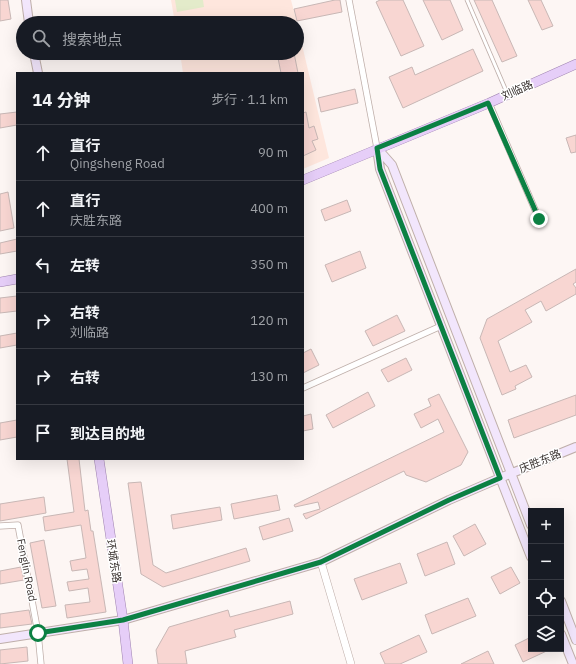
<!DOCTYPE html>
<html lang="zh">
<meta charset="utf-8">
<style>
body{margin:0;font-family:"IBM Plex Sans","Noto Sans SC",sans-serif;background:#20242c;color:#f1f3f6}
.controls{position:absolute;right:12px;bottom:12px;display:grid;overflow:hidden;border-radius:0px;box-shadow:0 4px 16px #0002}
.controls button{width:36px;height:36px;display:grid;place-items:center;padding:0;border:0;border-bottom:1px solid #363941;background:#171b24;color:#f1f3f6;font:20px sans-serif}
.stop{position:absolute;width:12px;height:12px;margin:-9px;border:3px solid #0b8043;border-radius:50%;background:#fff}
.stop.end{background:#0b8043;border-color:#fff;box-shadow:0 1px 4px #0008}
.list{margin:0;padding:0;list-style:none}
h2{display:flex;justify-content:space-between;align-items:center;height:52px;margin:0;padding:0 16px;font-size:17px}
h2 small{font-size:13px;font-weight:400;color:#9ea1a6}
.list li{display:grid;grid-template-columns:26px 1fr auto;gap:12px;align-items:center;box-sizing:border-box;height:56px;padding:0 16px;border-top:1px solid #363941}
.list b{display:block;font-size:15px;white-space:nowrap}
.list p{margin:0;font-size:13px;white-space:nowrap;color:#9ea1a6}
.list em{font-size:13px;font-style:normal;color:#9ea1a6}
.icon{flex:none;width:22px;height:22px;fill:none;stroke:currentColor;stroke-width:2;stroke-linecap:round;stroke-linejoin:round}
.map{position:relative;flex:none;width:576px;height:664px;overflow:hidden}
.search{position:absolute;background:#171b24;box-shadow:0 4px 16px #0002;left:16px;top:16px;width:288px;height:44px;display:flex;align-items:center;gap:10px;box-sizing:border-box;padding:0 14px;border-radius:22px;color:#9ea1a6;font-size:15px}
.panel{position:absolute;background:#171b24;box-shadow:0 4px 16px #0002;left:16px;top:72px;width:288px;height:388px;border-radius:0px}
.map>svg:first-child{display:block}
.built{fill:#fee6dd}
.green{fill:#e3ebca}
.building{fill:#f8d6d2;stroke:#c8b7b5}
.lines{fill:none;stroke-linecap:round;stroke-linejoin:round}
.service-casing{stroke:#bfafaa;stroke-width:4.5}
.minor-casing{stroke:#bfafaa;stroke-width:7}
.tertiary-casing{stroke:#bfafaa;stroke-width:8}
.secondary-casing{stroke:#bfafaa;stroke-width:10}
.primary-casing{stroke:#9e82af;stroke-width:10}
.service{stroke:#fff;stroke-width:3}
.minor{stroke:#fff;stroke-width:5.5}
.tertiary{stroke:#fff;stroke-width:7}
.secondary{stroke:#f2e6fc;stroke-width:8}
.primary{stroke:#e6cef8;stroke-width:9}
.route{stroke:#0b8043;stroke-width:5}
.labels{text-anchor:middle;stroke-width:3;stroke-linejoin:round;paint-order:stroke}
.street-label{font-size:11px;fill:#393230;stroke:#fff}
</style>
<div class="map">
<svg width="576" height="664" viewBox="0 0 576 664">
<rect width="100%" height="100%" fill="#fdf6f4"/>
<!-- built -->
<path class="built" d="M 171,0 L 291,0 L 297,23 L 175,23 Z
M 297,24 L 329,158 L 303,169 L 303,73 L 183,73 L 180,53 L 297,53 Z"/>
<!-- green -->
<path class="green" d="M 175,0 L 203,0 L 204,7 L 177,12 Z"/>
<!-- building -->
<path class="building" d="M 0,0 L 8,0 L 11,19 L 0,21 Z
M 335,0 L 340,0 L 342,12 L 297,21 L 294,9 Z
M 380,0 L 403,0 L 424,46 L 401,56 L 376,2 Z
M 423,0 L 450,0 L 463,30 L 442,40 Z
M 474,0 L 492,0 L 517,56 L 502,62 Z
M 528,0 L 541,0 L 553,26 L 542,30 Z
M 473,49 L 483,71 L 403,108 L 389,77 L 412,67 L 415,75 Z
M 277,53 L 294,53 L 298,73 L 281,73 Z
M 355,89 L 358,103 L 321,112 L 318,98 Z
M 17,112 L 17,125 L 0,128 L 0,114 Z
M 306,112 L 309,128 L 314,126 L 318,139 L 312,141 L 316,150 L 303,156 L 303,113 Z
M 576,135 L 576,152 L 571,153 L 566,138 Z
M 8,192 L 14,228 L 0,231 L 0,194 Z
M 347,200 L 351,211 L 325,221 L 321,210 Z
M 17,239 L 17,251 L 0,254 L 0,243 Z
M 360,251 L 366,268 L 332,282 L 325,265 Z
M 576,269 L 576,282 L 573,284 L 576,288 L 576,294 L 546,311 L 541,301 L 525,310 L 532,322 L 498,341 L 510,372 L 526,365 L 532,377 L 515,386 L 516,389 L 502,395 L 480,338 L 487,319 Z
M 17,296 L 17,311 L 0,313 L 0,298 Z
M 397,315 L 405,331 L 373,346 L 365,331 Z
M 17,333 L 17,345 L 0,348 L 0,336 Z
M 311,349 L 319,365 L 303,373 L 303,353 Z
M 406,358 L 412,370 L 388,382 L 381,370 Z
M 368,392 L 375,406 L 333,428 L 326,415 Z
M 439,394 L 468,452 L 461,465 L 426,482 L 406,475 L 404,471 L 306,519 L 303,514 L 320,509 L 318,502 L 295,507 L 294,505 L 444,432 L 438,419 L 421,428 L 414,414 L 431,406 L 428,399 Z
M 576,395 L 576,415 L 514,438 L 508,420 Z
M 311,414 L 313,429 L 303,431 L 303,416 Z
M 17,420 L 17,437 L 0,440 L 0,423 Z
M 67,459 L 79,459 L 85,511 L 88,510 L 91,531 L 93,531 L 106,612 L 67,618 L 65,605 L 90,602 L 88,588 L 69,591 L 67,582 L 89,579 L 87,569 L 72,571 L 70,561 L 86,558 L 81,525 L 45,531 L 43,517 L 74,512 Z
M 141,482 L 153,565 L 166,573 L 246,548 L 250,561 L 163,587 L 141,574 L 128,483 Z
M 277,495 L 280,510 L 234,519 L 231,504 Z
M 44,497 L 46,513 L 0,521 L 0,504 Z
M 220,507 L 222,520 L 173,529 L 171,515 Z
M 289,518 L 293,531 L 263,540 L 259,527 Z
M 475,524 L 486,544 L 464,556 L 453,536 Z
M 44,540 L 56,606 L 42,608 L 30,543 Z
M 447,542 L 455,564 L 425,576 L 417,554 Z
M 400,563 L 407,583 L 362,600 L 354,579 Z
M 21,567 L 24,580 L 0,584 L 0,571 Z
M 511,567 L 520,583 L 500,594 L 491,577 Z
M 468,598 L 476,616 L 432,634 L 425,615 Z
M 290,601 L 293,614 L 234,630 L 236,637 L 185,651 L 187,664 L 158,664 L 156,650 L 169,627 L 228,610 L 230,617 Z
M 29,610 L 32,624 L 0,628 L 0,614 Z
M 419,635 L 427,652 L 400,664 L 385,664 L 380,653 Z
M 531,637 L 531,649 L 551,649 L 523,662 L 515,645 Z
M 27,647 L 28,661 L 0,664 L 0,650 Z
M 488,651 L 494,664 L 461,664 Z"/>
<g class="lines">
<!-- service casing -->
<g class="service-casing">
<path id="service" d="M 467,0 L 507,93"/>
</g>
<!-- minor casing -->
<g class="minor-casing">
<path id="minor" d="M 349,0 L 377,148
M 489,103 L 539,219
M 303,388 L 441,326
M 0,526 L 18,525 L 38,633 L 41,664"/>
</g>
<!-- tertiary casing -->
<g class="tertiary-casing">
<path id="tertiary" d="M 321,562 L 351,664"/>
</g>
<!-- secondary casing -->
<g class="secondary-casing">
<path id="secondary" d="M 26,0 L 29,23
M 34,53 L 38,73
M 377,148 L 380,169 L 531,557
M 377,148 L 392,165 L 531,525
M 561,601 L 576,640
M 561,634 L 573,664
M 0,639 L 123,620 L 321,562 L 449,500 L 500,478 L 576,447"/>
</g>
<!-- primary casing -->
<g class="primary-casing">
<path id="primary" d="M 303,180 L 489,103 L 576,64
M 0,282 L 17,279
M 99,459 L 123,620 L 128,664"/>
</g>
<!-- service -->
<use href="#service" class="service"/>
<!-- minor -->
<use href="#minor" class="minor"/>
<!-- tertiary -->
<use href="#tertiary" class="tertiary"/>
<!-- secondary -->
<use href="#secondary" class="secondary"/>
<!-- primary -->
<use href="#primary" class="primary"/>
</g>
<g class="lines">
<!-- route -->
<path class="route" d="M 38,633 L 123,620 L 321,562 L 449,500 L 500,478 L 380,169 L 377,148 L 488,103 L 539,219"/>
</g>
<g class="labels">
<!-- street labels -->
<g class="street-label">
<text transform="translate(517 90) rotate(-24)" y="4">刘临路</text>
<text transform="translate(540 461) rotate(-22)" y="4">庆胜东路</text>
<text transform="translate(114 561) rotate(81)" y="4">环城东路</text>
<text transform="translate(27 570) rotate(79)" y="4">Fenglin Road</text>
</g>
</g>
</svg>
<div class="controls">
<button>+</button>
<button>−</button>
<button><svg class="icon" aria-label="locate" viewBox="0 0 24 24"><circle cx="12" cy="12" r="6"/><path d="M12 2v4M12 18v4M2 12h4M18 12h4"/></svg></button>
<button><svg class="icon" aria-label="layers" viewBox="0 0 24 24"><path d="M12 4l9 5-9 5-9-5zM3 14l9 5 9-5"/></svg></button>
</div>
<div class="stop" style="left:38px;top:633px"></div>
<div class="stop end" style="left:539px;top:219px"></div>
<div class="search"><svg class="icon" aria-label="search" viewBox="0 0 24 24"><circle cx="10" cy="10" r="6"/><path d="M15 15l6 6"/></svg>搜索地点</div>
<section class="panel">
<h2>14 分钟<small>步行 · 1.1 km</small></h2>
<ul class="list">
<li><svg class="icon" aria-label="ahead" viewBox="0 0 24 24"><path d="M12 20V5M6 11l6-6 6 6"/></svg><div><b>直行</b><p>Qingsheng Road</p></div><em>90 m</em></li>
<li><svg class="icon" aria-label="ahead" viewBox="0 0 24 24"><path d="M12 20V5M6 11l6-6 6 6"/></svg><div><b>直行</b><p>庆胜东路</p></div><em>400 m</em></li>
<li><svg class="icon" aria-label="left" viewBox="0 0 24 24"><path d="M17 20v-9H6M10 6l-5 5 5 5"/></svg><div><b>左转</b></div><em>350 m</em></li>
<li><svg class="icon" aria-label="right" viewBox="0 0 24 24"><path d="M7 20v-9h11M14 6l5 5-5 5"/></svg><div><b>右转</b><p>刘临路</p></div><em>120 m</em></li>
<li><svg class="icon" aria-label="right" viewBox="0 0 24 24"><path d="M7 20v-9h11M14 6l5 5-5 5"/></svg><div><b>右转</b></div><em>130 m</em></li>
<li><svg class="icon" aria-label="arrive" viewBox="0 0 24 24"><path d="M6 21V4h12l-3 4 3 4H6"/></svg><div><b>到达目的地</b></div></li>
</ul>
</section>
</div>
